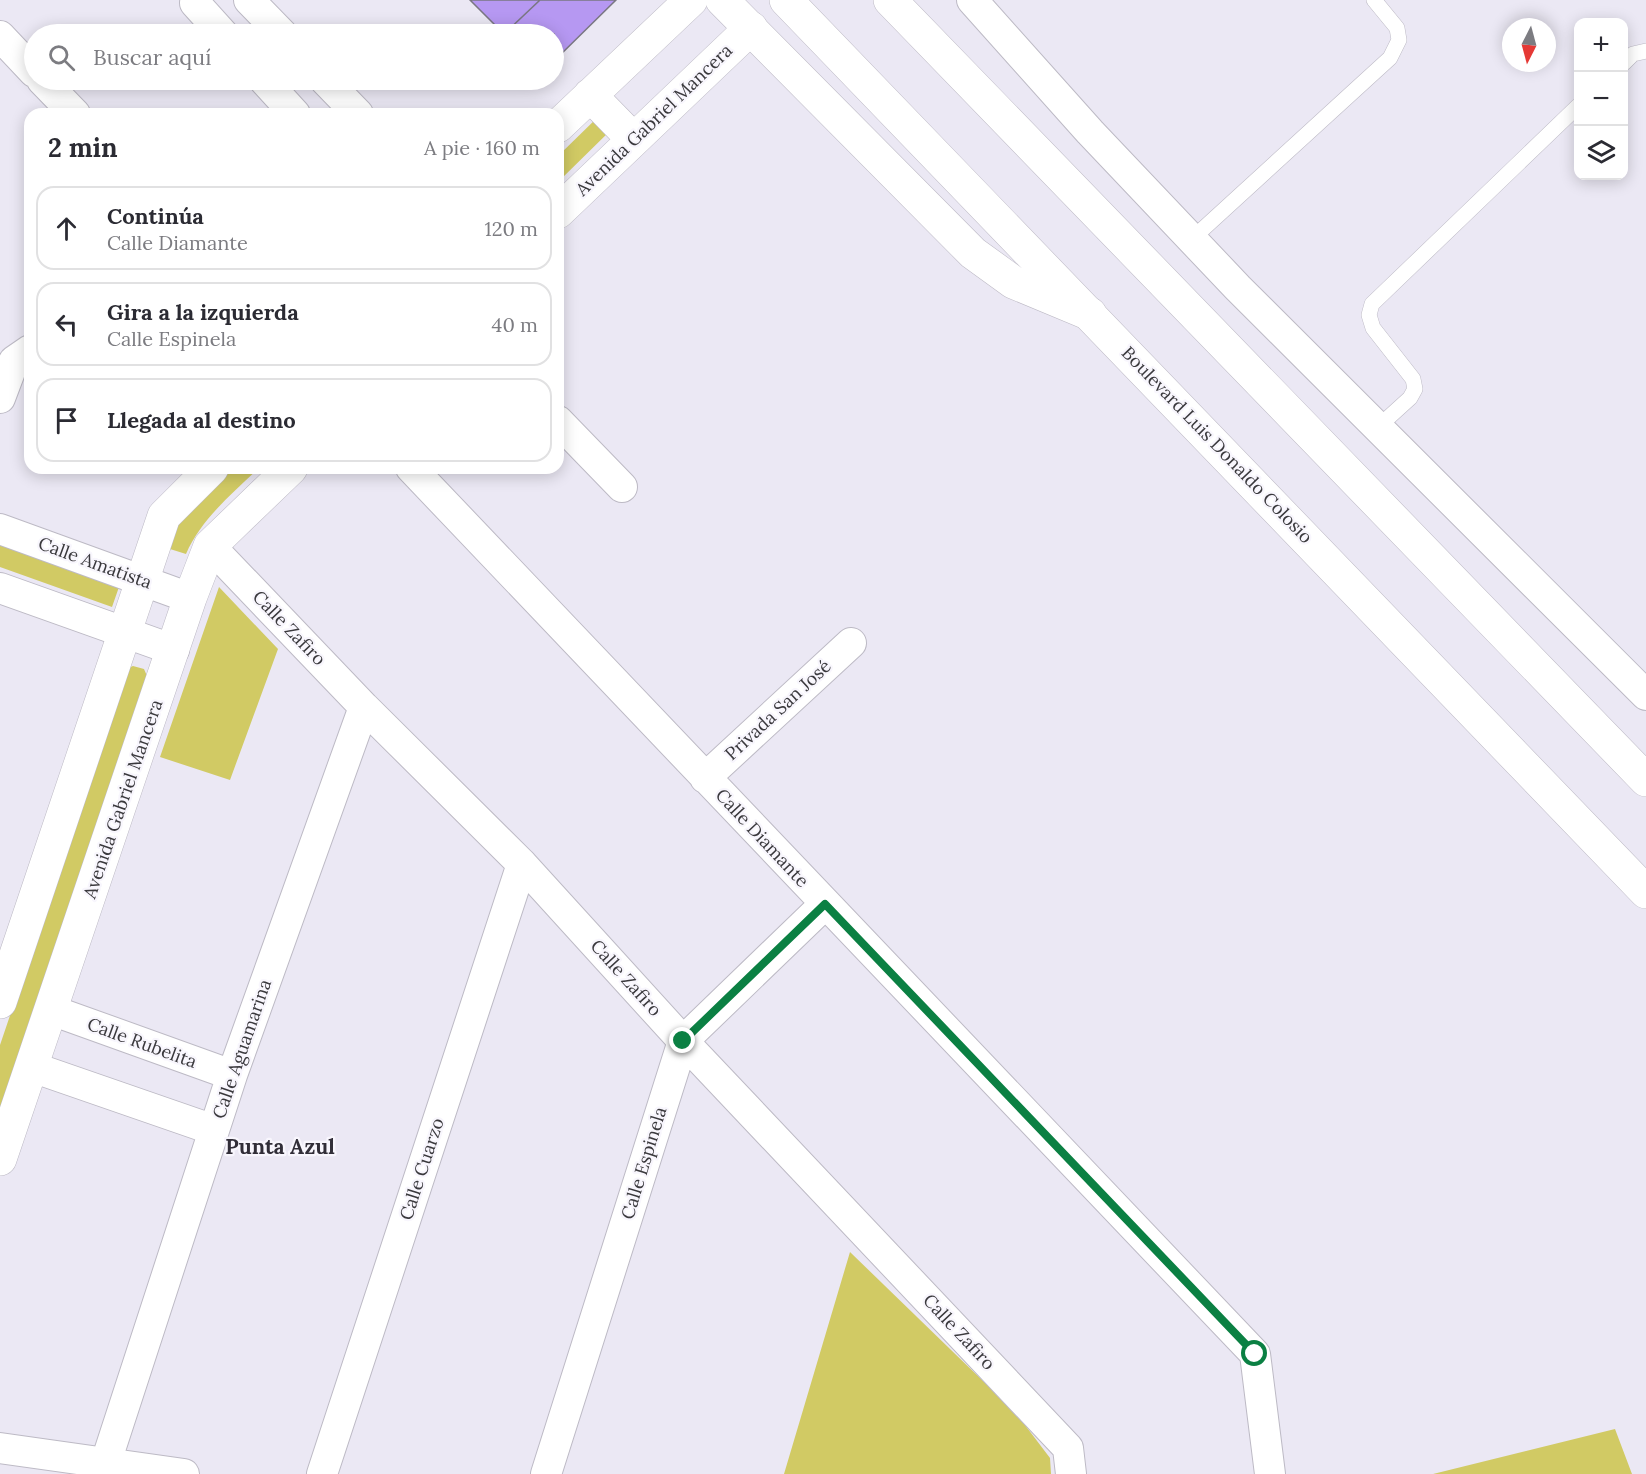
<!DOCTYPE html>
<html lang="es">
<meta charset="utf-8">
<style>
body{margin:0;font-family:Lora,serif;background:#f7f7f7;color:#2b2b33}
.controls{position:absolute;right:18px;top:18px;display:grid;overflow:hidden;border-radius:12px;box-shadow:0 3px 15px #0003}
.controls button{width:54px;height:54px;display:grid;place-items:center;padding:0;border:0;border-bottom:2px solid #e1e1e2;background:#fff;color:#2b2b33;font:30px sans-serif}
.compass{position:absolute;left:1502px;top:18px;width:54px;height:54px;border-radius:50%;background:#fff;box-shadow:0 3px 15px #0003;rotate:186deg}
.stop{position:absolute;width:18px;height:18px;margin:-14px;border:4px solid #0b8043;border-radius:50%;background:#fff}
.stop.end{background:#0b8043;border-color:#fff;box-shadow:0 2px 6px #0008}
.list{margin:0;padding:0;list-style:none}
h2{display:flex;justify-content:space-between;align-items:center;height:78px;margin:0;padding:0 24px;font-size:26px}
h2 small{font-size:20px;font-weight:400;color:#7c7c81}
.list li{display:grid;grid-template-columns:39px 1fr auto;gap:18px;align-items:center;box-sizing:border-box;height:84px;margin:0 12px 12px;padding:0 12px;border:2px solid #e1e1e2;border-radius:18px}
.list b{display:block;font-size:22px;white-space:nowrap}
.list p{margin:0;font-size:20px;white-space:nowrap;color:#7c7c81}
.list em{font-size:20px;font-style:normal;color:#7c7c81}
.icon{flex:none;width:33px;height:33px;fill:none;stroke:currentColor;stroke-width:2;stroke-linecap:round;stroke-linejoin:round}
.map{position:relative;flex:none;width:1646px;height:1474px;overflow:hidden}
.search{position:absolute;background:#fff;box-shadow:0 3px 15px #0003;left:24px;top:24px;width:540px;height:66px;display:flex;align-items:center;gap:15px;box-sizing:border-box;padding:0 21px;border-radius:33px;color:#7c7c81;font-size:22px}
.panel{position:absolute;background:#fff;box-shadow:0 3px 15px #0003;left:24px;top:108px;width:540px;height:366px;border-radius:18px}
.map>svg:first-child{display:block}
.green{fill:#d1ca64}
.building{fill:#b698f2;stroke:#7a7782;stroke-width:1.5}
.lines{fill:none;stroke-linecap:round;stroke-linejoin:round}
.lane-casing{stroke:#bdbac5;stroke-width:16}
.street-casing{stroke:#bdbac5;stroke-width:32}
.secondary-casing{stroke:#bdbac5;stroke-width:34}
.primary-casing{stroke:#bdbac5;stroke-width:34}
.highway-casing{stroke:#bdbac5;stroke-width:34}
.lane{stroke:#fff;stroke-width:15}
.street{stroke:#fff;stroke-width:30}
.secondary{stroke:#fff;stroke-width:33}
.primary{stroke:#fff;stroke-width:33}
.highway{stroke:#fff;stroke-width:33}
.route{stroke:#0b8043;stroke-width:8}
.labels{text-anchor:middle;stroke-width:4.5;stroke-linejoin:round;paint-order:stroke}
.street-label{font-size:18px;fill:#3a393d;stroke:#f8f6fd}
.quarter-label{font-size:21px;font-weight:bold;fill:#312e38;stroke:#f8f6fd}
</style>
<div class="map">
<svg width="1646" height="1474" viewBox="0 0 1646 1474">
<rect width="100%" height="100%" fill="#ebe8f4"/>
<!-- green -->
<path class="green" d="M 600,115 L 613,128 L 558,182 L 558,156 Z
M 232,468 L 259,468 C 232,494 201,519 186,554 L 170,549 C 174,514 208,491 232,468 Z
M 0,545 L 119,587 L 112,607 L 0,567 Z
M 219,587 L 278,649 L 230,780 L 160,757 Z
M 133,666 L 144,669 L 147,676 L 0,1113 L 0,1045 L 128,668 Z
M 850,1252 L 1015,1412 L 1050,1458 L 1051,1474 L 784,1474 Z
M 1615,1429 L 1632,1474 L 1433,1474 Z"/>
<!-- building -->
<path class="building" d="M 470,0 L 540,0 L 504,34 Z
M 540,0 L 616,0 L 554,61 L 554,34 L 504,34 Z"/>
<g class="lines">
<!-- lane casing -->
<g class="lane-casing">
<path id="lane" d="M 1624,63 L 1633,54 L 1646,51
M 1192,239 L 1390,58 L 1399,40 L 1397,28 L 1374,0
M 1377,428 L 1410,398 L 1415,389 L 1413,379 L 1373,328 L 1369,315 L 1372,304 L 1578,106"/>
</g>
<!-- street casing -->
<g class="street-casing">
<path id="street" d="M 249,0 L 282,34
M 972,0 L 1090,132 L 1238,288 L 1646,695
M 195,3 L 223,34
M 0,36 L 34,72
M 42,80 L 75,114
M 264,80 L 295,114
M 325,80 L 358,114
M 0,398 L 14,361 L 30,350
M 558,421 L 622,487
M 411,468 L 1255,1354 L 1270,1474
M 0,529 L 190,598
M 210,546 L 364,707 L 522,864 L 683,1041 L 1068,1448 L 1071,1474
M 0,588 L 174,650
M 705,778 L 851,643
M 51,1010 L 232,1075
M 32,1067 L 214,1130
M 0,1448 L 184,1474
M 106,1462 L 232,1075 L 364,707
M 322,1474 L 522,864
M 546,1474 L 683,1041 L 825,904"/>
</g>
<!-- secondary casing -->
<g class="secondary-casing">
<path id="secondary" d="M 590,95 L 633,139
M 558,126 L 691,0
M 558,212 L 751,28
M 0,1002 L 164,516 L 212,468
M 0,1159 L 190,598 L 210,546 L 291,468"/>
</g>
<!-- primary casing -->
<g class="primary-casing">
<path id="primary" d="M 786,0 L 1646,892
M 890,0 L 1646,780"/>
</g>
<!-- highway casing -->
<g class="highway-casing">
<path id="highway" d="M 722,0 L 973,253 L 1013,282 L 1090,314"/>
</g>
<!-- lane -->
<use href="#lane" class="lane"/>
<!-- street -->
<use href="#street" class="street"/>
<!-- secondary -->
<use href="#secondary" class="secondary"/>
<!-- primary -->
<use href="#primary" class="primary"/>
<!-- highway -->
<use href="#highway" class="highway"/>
</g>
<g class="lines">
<!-- route -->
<path class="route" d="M 683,1041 L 825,904 L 1255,1354"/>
</g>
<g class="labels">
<!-- street labels -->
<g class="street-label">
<text transform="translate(654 120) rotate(-44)" y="6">Avenida Gabriel Mancera</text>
<text transform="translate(1217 445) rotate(46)" y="6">Boulevard Luis Donaldo Colosio</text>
<text transform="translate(95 563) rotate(20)" y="6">Calle Amatista</text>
<text transform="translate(289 628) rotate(46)" y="6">Calle Zafiro</text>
<text transform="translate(778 710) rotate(-43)" y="6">Privada San José</text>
<text transform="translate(123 799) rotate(-71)" y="6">Avenida Gabriel Mancera</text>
<text transform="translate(762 838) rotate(47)" y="6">Calle Diamante</text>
<text transform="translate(626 978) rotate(48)" y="6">Calle Zafiro</text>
<text transform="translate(142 1043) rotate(20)" y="6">Calle Rubelita</text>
<text transform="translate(242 1049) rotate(-71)" y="6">Calle Aguamarina</text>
<text transform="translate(644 1163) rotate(-73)" y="6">Calle Espinela</text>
<text transform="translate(422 1169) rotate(-72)" y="6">Calle Cuarzo</text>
<text transform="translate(959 1332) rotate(47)" y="6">Calle Zafiro</text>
</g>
<!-- quarter labels -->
<g class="quarter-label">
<text x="280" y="1154">Punta Azul</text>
</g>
</g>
</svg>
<div class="controls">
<button>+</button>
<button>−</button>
<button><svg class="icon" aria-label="layers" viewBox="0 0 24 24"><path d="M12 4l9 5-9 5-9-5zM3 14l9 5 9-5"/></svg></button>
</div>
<svg class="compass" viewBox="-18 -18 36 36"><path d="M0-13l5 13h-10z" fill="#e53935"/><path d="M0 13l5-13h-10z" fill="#7c7c81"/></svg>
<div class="stop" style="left:1255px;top:1354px"></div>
<div class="stop end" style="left:683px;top:1041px"></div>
<div class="search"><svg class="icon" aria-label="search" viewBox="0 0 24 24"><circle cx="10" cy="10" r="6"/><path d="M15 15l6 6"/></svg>Buscar aquí</div>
<section class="panel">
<h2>2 min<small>A pie · 160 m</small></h2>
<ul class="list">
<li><svg class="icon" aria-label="ahead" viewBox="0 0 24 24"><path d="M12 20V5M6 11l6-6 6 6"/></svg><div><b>Continúa</b><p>Calle Diamante</p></div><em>120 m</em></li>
<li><svg class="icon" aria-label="left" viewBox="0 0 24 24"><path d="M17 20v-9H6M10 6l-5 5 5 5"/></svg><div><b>Gira a la izquierda</b><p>Calle Espinela</p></div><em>40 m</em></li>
<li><svg class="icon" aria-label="arrive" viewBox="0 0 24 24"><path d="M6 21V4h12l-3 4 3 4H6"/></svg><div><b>Llegada al destino</b></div></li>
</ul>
</section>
</div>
